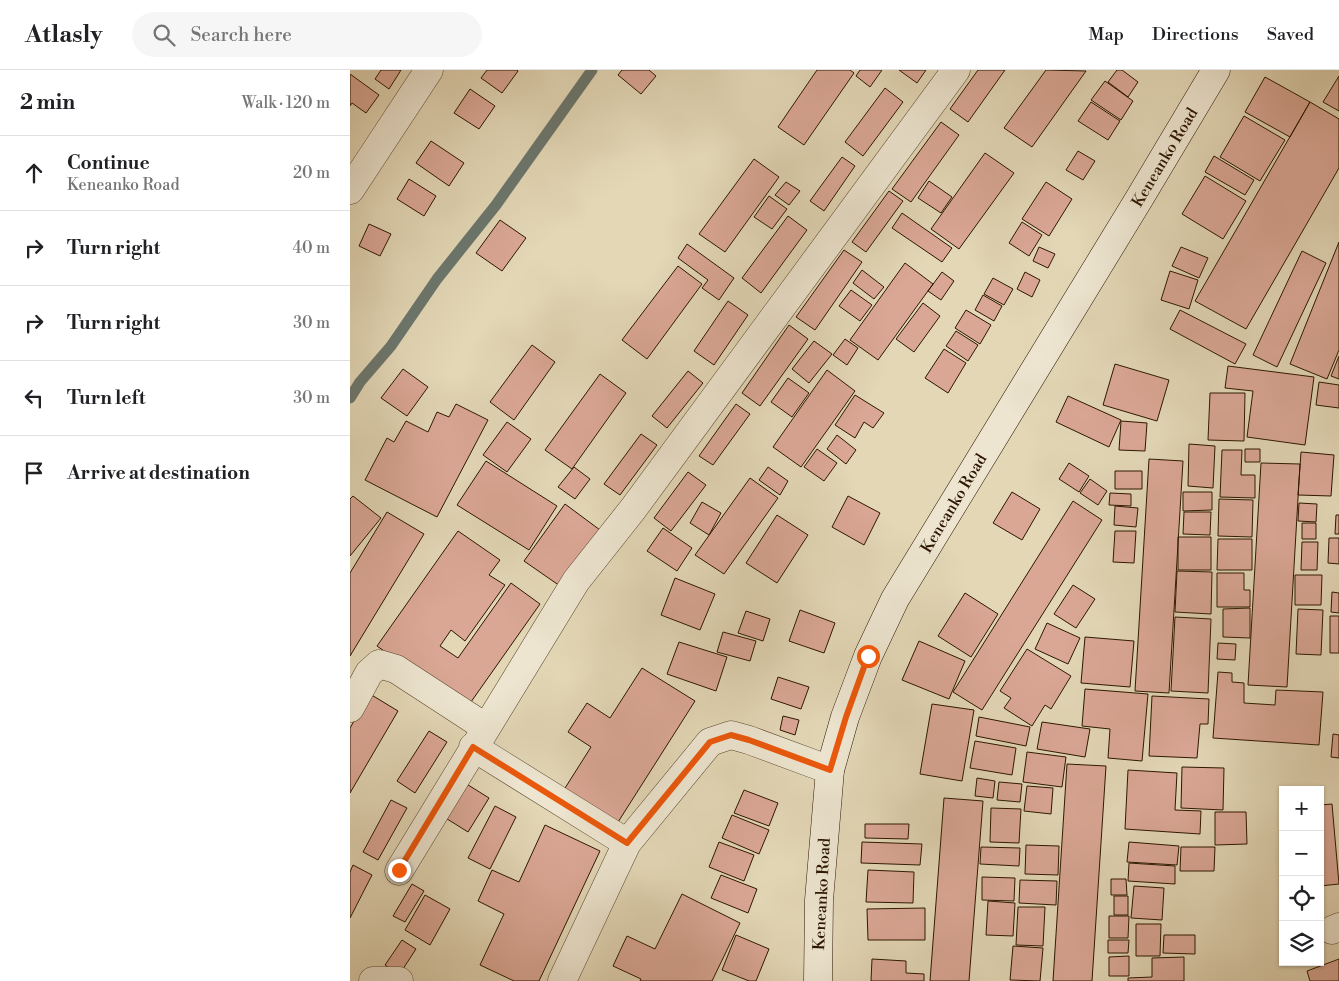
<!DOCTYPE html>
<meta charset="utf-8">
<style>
body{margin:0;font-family:"Libre Bodoni",serif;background:#f6f6f6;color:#202124}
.controls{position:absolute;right:15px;bottom:15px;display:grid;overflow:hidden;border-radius:0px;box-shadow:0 1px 4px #0004}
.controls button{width:45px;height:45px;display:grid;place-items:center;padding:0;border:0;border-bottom:1px solid #e0e0e0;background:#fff;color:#202124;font:25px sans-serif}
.stop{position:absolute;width:15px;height:15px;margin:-11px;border:4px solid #ea580c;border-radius:50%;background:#fff}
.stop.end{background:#ea580c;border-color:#fff;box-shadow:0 1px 5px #0008}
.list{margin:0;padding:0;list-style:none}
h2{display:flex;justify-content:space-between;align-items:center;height:65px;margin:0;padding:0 20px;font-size:21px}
h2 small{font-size:16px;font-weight:400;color:#757577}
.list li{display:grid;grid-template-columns:32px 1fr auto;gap:15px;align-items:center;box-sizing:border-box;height:75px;padding:0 20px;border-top:1px solid #e0e0e0}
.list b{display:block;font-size:19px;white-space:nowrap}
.list p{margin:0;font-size:16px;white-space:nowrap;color:#757577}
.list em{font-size:16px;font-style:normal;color:#757577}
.icon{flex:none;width:28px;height:28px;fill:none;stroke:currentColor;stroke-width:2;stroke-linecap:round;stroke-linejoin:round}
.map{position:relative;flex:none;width:989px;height:911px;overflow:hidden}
header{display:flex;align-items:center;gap:30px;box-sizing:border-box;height:70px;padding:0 25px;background:#fff;border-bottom:1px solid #e0e0e0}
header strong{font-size:24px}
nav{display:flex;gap:28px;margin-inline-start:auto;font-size:18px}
.search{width:350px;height:45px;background:#f6f6f6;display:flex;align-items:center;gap:12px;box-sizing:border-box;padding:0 18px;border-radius:28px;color:#757577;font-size:19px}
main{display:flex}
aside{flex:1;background:#fff}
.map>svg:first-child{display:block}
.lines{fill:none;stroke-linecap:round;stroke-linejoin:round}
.stream{stroke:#6c776e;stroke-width:11}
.building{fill:#daa795;stroke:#2c1600}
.street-casing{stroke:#5a462e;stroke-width:29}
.secondary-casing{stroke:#2c1600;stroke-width:29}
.street{stroke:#ede5d0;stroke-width:28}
.secondary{stroke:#ede5d0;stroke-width:28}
.route{stroke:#ea580c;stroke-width:6}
.labels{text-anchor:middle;stroke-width:4.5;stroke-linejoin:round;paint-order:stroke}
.street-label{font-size:16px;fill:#2c1600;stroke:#ede5d0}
</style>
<header>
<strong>Atlasly</strong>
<div class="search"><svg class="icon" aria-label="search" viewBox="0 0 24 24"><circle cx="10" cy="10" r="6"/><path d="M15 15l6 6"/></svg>Search here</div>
<nav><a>Map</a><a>Directions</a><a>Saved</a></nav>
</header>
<main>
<aside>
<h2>2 min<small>Walk · 120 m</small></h2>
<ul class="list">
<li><svg class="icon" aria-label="ahead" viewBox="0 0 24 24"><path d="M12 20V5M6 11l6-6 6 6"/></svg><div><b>Continue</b><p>Keneanko Road</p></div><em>20 m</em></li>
<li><svg class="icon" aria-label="right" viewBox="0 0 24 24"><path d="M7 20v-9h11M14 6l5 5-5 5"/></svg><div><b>Turn right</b></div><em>40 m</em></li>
<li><svg class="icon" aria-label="right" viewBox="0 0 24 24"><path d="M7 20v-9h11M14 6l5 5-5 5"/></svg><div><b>Turn right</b></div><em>30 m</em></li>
<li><svg class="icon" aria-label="left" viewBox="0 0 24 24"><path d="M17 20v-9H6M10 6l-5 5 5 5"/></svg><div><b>Turn left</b></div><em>30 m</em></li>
<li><svg class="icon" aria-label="arrive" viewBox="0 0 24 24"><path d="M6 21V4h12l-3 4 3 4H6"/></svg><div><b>Arrive at destination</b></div></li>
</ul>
</aside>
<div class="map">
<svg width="989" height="911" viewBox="0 0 989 911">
<rect width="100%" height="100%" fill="#e3d7b6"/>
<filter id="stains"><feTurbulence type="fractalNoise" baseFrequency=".004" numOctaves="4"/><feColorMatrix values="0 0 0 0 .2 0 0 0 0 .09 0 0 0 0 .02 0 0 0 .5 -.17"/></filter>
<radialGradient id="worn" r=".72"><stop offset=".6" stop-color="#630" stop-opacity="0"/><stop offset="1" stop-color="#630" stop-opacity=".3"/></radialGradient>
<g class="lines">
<!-- stream -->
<path class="stream" d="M 0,328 L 10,312 L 41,276 L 87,209 L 146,135 L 242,0"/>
</g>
<!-- building -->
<path class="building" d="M 31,0 L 51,0 L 39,19 L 25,9 Z
M 137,0 L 167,0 L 168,1 L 152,23 L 131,8 Z
M 272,0 L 299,0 L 306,6 L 291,24 L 268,5 Z
M 467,0 L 500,0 L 504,3 L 454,75 L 428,57 Z
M 510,0 L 532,0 L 520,17 L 506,6 Z
M 549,0 L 576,0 L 567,13 Z
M 628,0 L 655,0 L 618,52 L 600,39 Z
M 696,0 L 736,1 L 682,77 L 654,58 Z
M 767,0 L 772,0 L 788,12 L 778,27 L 758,12 Z
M 0,4 L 29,25 L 16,43 L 2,33 L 0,36 Z
M 989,6 L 989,41 L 973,32 Z
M 915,7 L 960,32 L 940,67 L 895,42 Z
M 755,11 L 783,31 L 771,50 L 741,30 Z
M 535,18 L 553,32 L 513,86 L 495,72 Z
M 120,19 L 145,36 L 129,59 L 104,43 Z
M 741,32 L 770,51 L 758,70 L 728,51 Z
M 960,32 L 989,49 L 989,98 L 896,259 L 845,231 Z
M 894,46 L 935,70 L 910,111 L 870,87 Z
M 591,52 L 609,65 L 561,132 L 542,119 Z
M 81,71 L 114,93 L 99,116 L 66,93 Z
M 728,81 L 745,91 L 733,110 L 716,100 Z
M 635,83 L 664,103 L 609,179 L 581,159 Z
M 864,86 L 904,110 L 895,125 L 855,102 Z
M 492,87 L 505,96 L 474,141 L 460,131 Z
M 404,89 L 429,107 L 375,182 L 349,164 Z
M 855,106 L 896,131 L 873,169 L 832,144 Z
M 59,109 L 86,126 L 74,146 L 47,129 Z
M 579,111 L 602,127 L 591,143 L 568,128 Z
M 436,112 L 450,121 L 439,135 L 425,125 Z
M 696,112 L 722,129 L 699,166 L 672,149 Z
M 539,121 L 553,131 L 516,182 L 502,172 Z
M 419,126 L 437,139 L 422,159 L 404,147 Z
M 552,143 L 602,178 L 592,192 L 542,158 Z
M 438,146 L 457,160 L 411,223 L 392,208 Z
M 150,150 L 176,168 L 152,201 L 126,183 Z
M 672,152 L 692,165 L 679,186 L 659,173 Z
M 19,154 L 41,164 L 30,186 L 9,176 Z
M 989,172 L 989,280 L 977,309 L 940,294 Z
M 337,174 L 384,208 L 369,230 L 352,218 L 358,210 L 328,188 Z
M 689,177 L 705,184 L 698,198 L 683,191 Z
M 831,177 L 858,188 L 849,208 L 822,196 Z
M 494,180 L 512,192 L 465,260 L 446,247 Z
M 952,181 L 976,193 L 927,297 L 903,285 Z
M 555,193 L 583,214 L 528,290 L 500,270 Z
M 328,196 L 352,214 L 297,289 L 272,270 Z
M 512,200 L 534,217 L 524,229 L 503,213 Z
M 820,201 L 848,210 L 839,239 L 811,230 Z
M 592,202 L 604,211 L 591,230 L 578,221 Z
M 675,202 L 690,210 L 682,227 L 667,219 Z
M 643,208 L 663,219 L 654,235 L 634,224 Z
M 501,220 L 522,235 L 510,251 L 489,236 Z
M 633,225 L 652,236 L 644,251 L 625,240 Z
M 378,231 L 398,245 L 364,295 L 344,281 Z
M 573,233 L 590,246 L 564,282 L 546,269 Z
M 616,240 L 641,255 L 630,274 L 605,258 Z
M 830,240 L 896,274 L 885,294 L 820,259 Z
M 439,255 L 458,269 L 410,336 L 392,323 Z
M 606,261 L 628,275 L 618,291 L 596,276 Z
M 495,269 L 508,278 L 497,295 L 483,285 Z
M 464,271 L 482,284 L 459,313 L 442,299 Z
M 182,275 L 205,292 L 164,350 L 140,332 Z
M 594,279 L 616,293 L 598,323 L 575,308 Z
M 989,286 L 989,309 L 981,306 Z
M 765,294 L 819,310 L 807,351 L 753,335 Z
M 878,296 L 964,307 L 955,375 L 897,367 L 903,321 L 875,318 Z
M 53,299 L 78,317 L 57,346 L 31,328 Z
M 477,300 L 505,321 L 451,397 L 423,377 Z
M 338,301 L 353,313 L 317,358 L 302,346 Z
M 250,304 L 276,323 L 222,399 L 195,380 Z
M 438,308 L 459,323 L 442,347 L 421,332 Z
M 969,312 L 989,315 L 989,338 L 966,335 Z
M 860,323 L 895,323 L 894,371 L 858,370 Z
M 505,325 L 534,343 L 523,358 L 514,352 L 505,368 L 485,355 Z
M 718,326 L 771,350 L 759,377 L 706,352 Z
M 106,334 L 138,350 L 87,447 L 15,410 L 37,368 L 44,372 L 56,351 L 78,362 L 87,342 L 99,347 Z
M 386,334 L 400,344 L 363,395 L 349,386 Z
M 771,351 L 797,353 L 795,381 L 769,380 Z
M 157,352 L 181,369 L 157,402 L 133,385 Z
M 291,364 L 307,375 L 270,425 L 254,414 Z
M 487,365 L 506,380 L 496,394 L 477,379 Z
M 839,374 L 865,376 L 863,418 L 838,416 Z
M 467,379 L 487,393 L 474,411 L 454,397 Z
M 895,379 L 910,379 L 910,392 L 895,392 Z
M 872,380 L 892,380 L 891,405 L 905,405 L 905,428 L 870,427 Z
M 951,382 L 984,385 L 981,426 L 948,425 Z
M 799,389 L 833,391 L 819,623 L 785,621 Z
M 136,391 L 207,436 L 179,480 L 107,435 Z
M 719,393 L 739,406 L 729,422 L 709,409 Z
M 911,393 L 950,394 L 937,617 L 898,615 Z
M 224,397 L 240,409 L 225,429 L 208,417 Z
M 418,397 L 438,411 L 430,425 L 409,410 Z
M 765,401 L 792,401 L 792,419 L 765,419 Z
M 338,402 L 356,415 L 321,461 L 304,448 Z
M 400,408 L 428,428 L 374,504 L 345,485 Z
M 740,409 L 757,421 L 748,435 L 730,423 Z
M 662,422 L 690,439 L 672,470 L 643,453 Z
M 833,422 L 862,422 L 862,440 L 833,441 Z
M 760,423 L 781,424 L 781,436 L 759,435 Z
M 3,426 L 31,448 L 0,486 L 0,429 Z
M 498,426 L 530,443 L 514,475 L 482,457 Z
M 869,429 L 903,430 L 902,467 L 868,466 Z
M 723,431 L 752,450 L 632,640 L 603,622 Z
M 352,432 L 371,443 L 359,465 L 340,453 Z
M 949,433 L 967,434 L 966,452 L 948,451 Z
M 215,434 L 250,460 L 210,516 L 174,491 Z
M 765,436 L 788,438 L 786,457 L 764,455 Z
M 37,442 L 74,464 L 0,586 L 0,503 Z
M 834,442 L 861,442 L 860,465 L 833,464 Z
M 427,445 L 458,465 L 427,513 L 396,493 Z
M 986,445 L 989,445 L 989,464 L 985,464 Z
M 952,453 L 966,453 L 966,469 L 952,469 Z
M 313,458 L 342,478 L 327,501 L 297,481 Z
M 108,461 L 150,490 L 139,505 L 155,515 L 115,571 L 101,560 L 90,576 L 108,588 L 161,513 L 190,534 L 116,639 L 27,576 Z
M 765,461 L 786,461 L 784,493 L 763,492 Z
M 828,467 L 861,467 L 861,500 L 828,500 Z
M 979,468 L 989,468 L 989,494 L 978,493 Z
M 868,469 L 902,469 L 902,500 L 867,500 Z
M 952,472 L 968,472 L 967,500 L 951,500 Z
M 827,501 L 862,502 L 861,544 L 825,542 Z
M 867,503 L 894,503 L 894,520 L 900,520 L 900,537 L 867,537 Z
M 945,505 L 972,505 L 971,535 L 945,535 Z
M 325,508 L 365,524 L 350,560 L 311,545 Z
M 723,515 L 745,529 L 726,558 L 704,544 Z
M 982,522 L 989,523 L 989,543 L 981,542 Z
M 615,523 L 648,544 L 621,587 L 588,566 Z
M 900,538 L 900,568 L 873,567 L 873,539 Z
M 948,539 L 973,540 L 971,585 L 946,584 Z
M 450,540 L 485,553 L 474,583 L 439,571 Z
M 396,541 L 420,549 L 413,571 L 388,563 Z
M 980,546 L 989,546 L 989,583 L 980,583 Z
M 825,547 L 861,549 L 858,623 L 821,621 Z
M 697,553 L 730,568 L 718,594 L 685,579 Z
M 373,562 L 406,571 L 400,591 L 367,582 Z
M 735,567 L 784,571 L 780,617 L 731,613 Z
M 569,571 L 615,591 L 599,629 L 552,610 Z
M 329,572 L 377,587 L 366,621 L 317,604 Z
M 868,573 L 886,574 L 885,590 L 867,589 Z
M 677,579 L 721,606 L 701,639 L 695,635 L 682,656 L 654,638 L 661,628 L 650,621 Z
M 292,598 L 345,631 L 263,760 L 210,726 L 241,677 L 218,662 L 237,633 L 260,648 Z
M 868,602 L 882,603 L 882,612 L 894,613 L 894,633 L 925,635 L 926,620 L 973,622 L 969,675 L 863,668 Z
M 428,607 L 459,617 L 451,639 L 421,629 Z
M 735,619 L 798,624 L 792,691 L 758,688 L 760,659 L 732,656 Z
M 20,624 L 48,641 L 0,723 L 0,658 Z
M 802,626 L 859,629 L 858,654 L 850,654 L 847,688 L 799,686 Z
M 582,634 L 624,640 L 612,711 L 570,704 Z
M 433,646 L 449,650 L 445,665 L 430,660 Z
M 629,647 L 680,657 L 676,676 L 626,666 Z
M 692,652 L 740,659 L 735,687 L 687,679 Z
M 79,661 L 97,672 L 65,723 L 47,711 Z
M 983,664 L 989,665 L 989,688 L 981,687 Z
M 625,671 L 666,678 L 662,705 L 620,698 Z
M 677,682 L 716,687 L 712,717 L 673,712 Z
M 717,694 L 756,696 L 742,911 L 703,911 Z
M 832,697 L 874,698 L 873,740 L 831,738 Z
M 778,700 L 827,703 L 825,740 L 851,741 L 850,764 L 775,759 Z
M 627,708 L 645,711 L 643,728 L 625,726 Z
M 649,712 L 672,714 L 670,732 L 647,730 Z
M 115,713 L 139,728 L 118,762 L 94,747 Z
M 677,716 L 703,718 L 701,744 L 674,741 Z
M 394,720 L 428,733 L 419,756 L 384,743 Z
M 594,728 L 633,731 L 619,911 L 580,911 Z
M 41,730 L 57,738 L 28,790 L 13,782 Z
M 982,734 L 989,814 L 970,816 L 970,735 Z
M 145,736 L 166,747 L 140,799 L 118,788 Z
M 641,738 L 671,739 L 669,773 L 640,772 Z
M 865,742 L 896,742 L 897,774 L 865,775 Z
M 382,745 L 419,760 L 409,784 L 372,768 Z
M 515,754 L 559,754 L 558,769 L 515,768 Z
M 195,755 L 250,781 L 189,911 L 164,911 L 130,895 L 154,844 L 128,831 L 142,800 L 169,812 Z
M 369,772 L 404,785 L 394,811 L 359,797 Z
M 512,772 L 572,774 L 570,795 L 511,793 Z
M 779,772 L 829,776 L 827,795 L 777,792 Z
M 676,775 L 709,776 L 708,805 L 675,804 Z
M 631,777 L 670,778 L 669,796 L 630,794 Z
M 831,777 L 865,777 L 864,801 L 830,801 Z
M 779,793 L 825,796 L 825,814 L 778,811 Z
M 3,795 L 22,805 L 0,848 L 0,802 Z
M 518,800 L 564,802 L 563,833 L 516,832 Z
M 371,805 L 407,819 L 398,843 L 361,828 Z
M 632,807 L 665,808 L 664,831 L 632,830 Z
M 761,809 L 776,809 L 777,825 L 761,825 Z
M 670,810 L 707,811 L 706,835 L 669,833 Z
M 62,814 L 74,821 L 55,852 L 43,846 Z
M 784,816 L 814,818 L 812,850 L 781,848 Z
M 332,824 L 390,853 L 362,911 L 290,911 L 291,909 L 263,896 L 277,866 L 305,879 Z
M 75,825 L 100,839 L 80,875 L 55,860 Z
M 764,826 L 778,826 L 778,845 L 764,845 Z
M 638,831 L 665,833 L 663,866 L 636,865 Z
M 668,837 L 695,837 L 693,876 L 666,875 Z
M 575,838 L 575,870 L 518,870 L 517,839 Z
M 759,846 L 779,846 L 778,868 L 759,868 Z
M 786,854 L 811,854 L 810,886 L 786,886 Z
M 386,865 L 419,879 L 406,911 L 399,911 L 372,900 Z
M 814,865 L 845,865 L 845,884 L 813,883 Z
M 52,870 L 66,879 L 49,905 L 35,895 Z
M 758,870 L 779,870 L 778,883 L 758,883 Z
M 663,876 L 693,878 L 690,911 L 660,910 Z
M 779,886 L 779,906 L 759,906 L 759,887 Z
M 834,887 L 834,911 L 778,911 L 778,908 L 802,907 L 802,888 Z
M 522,889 L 556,891 L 556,903 L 574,904 L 574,911 L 521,911 Z
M 989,889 L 989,911 L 960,911 L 957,901 Z"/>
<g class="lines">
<!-- street casing -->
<g class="street-casing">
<path id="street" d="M 0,120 L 79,0
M 0,638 L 19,603 L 29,594 L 46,599 L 135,657
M 123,677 L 277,773
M 49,801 L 226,511 L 283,439 L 606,0
M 982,860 L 989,857
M 23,911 L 49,911
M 212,911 L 277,773 L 360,672 L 381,665 L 399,670 L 480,700"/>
</g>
<!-- secondary casing -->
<g class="secondary-casing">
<path id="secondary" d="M 468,911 L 469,830 L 480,700 L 495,647 L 518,586 L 545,529 L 789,129 L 866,0"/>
</g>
<!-- street -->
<use href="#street" class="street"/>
<!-- secondary -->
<use href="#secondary" class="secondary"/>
</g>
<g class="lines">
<!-- route -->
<path class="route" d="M 49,800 L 123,677 L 277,773 L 360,672 L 381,665 L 399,670 L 480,700 L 496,647 L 518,586"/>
</g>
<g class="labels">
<!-- street labels -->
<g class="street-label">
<text transform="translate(814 87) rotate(-59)" y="6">Keneanko Road</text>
<text transform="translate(603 433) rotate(-59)" y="6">Keneanko Road</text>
<text transform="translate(471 824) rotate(-87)" y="6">Keneanko Road</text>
</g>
</g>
<rect width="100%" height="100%" filter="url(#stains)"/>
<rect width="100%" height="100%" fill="url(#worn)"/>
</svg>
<div class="controls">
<button>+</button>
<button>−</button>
<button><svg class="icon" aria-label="locate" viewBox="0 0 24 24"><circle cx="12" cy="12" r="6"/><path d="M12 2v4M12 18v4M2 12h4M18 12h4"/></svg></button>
<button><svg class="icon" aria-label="layers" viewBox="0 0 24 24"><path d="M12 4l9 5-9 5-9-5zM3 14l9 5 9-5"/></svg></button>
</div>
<div class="stop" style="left:518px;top:586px"></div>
<div class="stop end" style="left:49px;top:800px"></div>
</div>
</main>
